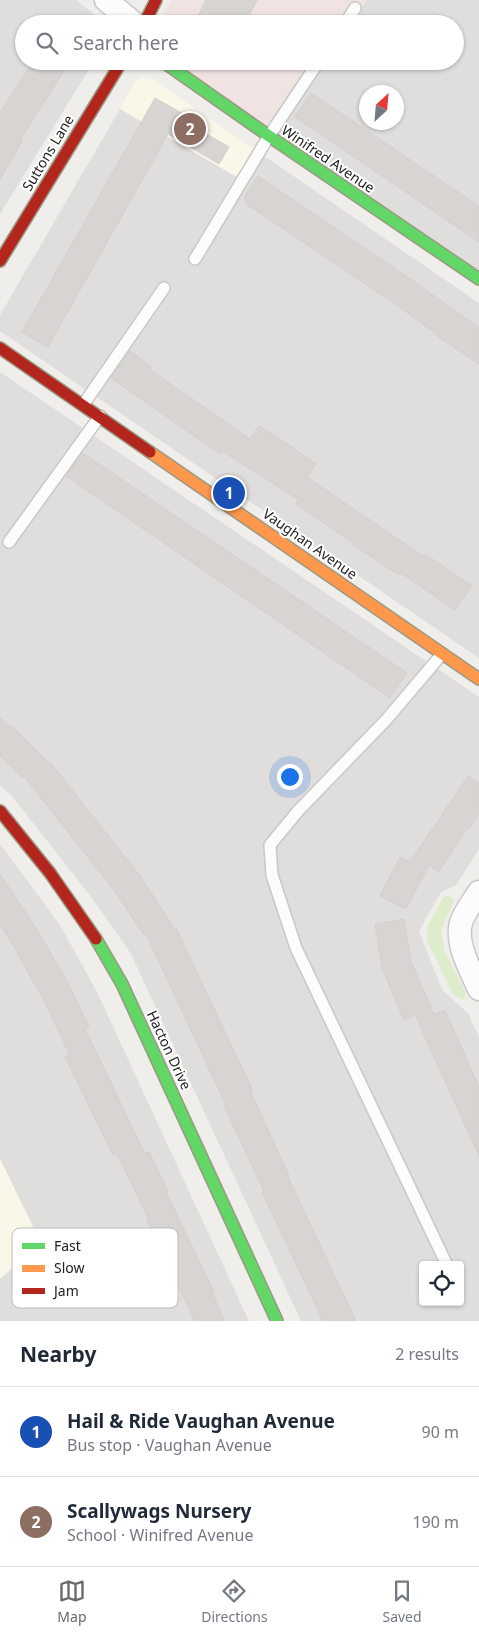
<!DOCTYPE html>
<meta charset="utf-8">
<style>
body{margin:0;font-family:"Noto Sans",sans-serif;background:#f2f2f3;color:#1f2937}
.controls{position:absolute;right:15px;bottom:15px;display:grid;overflow:hidden;border-radius:5px;box-shadow:0 1px 4px #0004}
.controls button{width:45px;height:45px;display:grid;place-items:center;padding:0;border:0;border-bottom:1px solid #e0e1e3;background:#fff;color:#1f2937;font:25px sans-serif}
.compass{position:absolute;left:359px;top:85px;width:45px;height:45px;border-radius:50%;background:#fff;box-shadow:0 1px 4px #0004;rotate:26deg}
.you{position:absolute;left:289px;top:776px;width:18px;height:18px;margin:-12px;border:4px solid #fff;border-radius:50%;background:#1a73e8;box-shadow:0 0 0 8px #1a73e833}
.badge{display:grid;place-items:center;width:32px;height:32px;border-radius:50%;background:#6a6968;color:#fff;font-size:16px;font-weight:700}
.pin{position:absolute;translate:-50% -50%;border:2px solid #fff;box-shadow:0 1px 5px #0006}
.list{margin:0;padding:0;list-style:none}
h2{display:flex;justify-content:space-between;align-items:center;height:65px;margin:0;padding:0 20px;font-size:21px}
h2 small{font-size:16px;font-weight:400;color:#747a83}
.list li{display:grid;grid-template-columns:32px 1fr auto;gap:15px;align-items:center;box-sizing:border-box;height:90px;padding:0 20px;border-top:1px solid #e0e1e3}
.list b{display:block;font-size:19px;white-space:nowrap}
.list p{margin:0;font-size:16px;white-space:nowrap;color:#747a83}
.list em{font-size:16px;font-style:normal;color:#747a83}
.icon{flex:none;width:28px;height:28px;fill:none;stroke:currentColor;stroke-width:2;stroke-linecap:round;stroke-linejoin:round}
.map{position:relative;flex:none;width:479px;height:1321px;overflow:hidden}
.search{position:absolute;background:#fff;box-shadow:0 1px 4px #0004;left:15px;right:15px;top:15px;height:55px;display:flex;align-items:center;gap:12px;box-sizing:border-box;padding:0 18px;border-radius:28px;color:#747a83;font-size:19px}
.sheet{height:245px;background:#fff}
nav{display:flex;justify-content:space-around;align-items:center;box-sizing:border-box;height:70px;border-top:1px solid #e0e1e3;background:#fff;font-size:14px;color:#747a83}
nav a{display:grid;justify-items:center;gap:2px}
nav .on{color:#6a6968}
.map>svg:first-child{display:block}
.residential{fill:#dfdedc;fill-rule:evenodd}
.commercial{fill:#f1e3e1}
.education{fill:#f8f7e8}
.grass{fill:#ddeccb}
.building{fill:#d7d4d2;stroke:#d3d0cc}
.lines{fill:none;stroke-linecap:round;stroke-linejoin:round}
.lane-casing{stroke:#c9c8c7;stroke-width:14}
.street-casing{stroke:#c9c8c7;stroke-width:25}
.fast-casing{stroke:#999a82;stroke-width:14}
.slow-casing{stroke:#999a82;stroke-width:14}
.jam-casing{stroke:#999a82;stroke-width:14}
.lane{stroke:#fdfcfc;stroke-width:11}
.street{stroke:#fdfcfc;stroke-width:22}
.fast{stroke:#63d668;stroke-width:11}
.slow{stroke:#ff974d;stroke-width:11}
.jam{stroke:#b3261e;stroke-width:11}
.labels{text-anchor:middle;stroke-width:4;stroke-linejoin:round;paint-order:stroke}
.street-label{font-size:14px;fill:#222;stroke:#fff}
.key{fill:#fff;stroke:#bdbdbd;stroke-width:1}
.key-label{font-size:14px;fill:#222}
</style>
<div class="map">
<svg width="479" height="1321" viewBox="0 0 479 1321">
<rect width="100%" height="100%" fill="#f0eeeb"/>
<!-- residential -->
<path class="residential" d="M 0,0 L 76,0 L 106,24 L 24,24 L 24,61 L 94,61 L 0,214 Z
M 367,0 L 479,0 L 479,271 L 275,132 L 324,61 L 455,61 L 455,24 L 351,24 ZM 366,92 L 396,92 L 396,122 L 366,122 Z
M 120,109 L 237,177 L 254,149 L 479,303 L 479,658 L 0,331 L 0,315 Z
M 0,372 L 479,697 L 479,849 L 456,885 L 441,892 L 419,931 L 442,990 L 468,1013 L 479,1037 L 479,1321 L 301,1321 L 131,954 L 95,902 L 12,796 L 0,785 ZM 423,1265 L 460,1265 L 460,1302 L 423,1302 Z
M 0,844 L 60,925 L 98,994 L 249,1321 L 0,1321 L 0,1279 L 41,1243 L 0,1159 Z"/>
<!-- commercial -->
<path class="commercial" d="M 171,0 L 367,0 L 351,24 L 157,24 Z
M 171,61 L 324,61 L 275,132 Z"/>
<!-- education -->
<path class="education" d="M 141,78 L 148,78 L 155,81 L 254,149 L 237,177 L 120,109 L 135,81 Z
M 0,1159 L 41,1243 L 0,1279 Z"/>
<!-- grass -->
<path class="grass" d="M 447,896 L 452,898 L 454,902 L 441,929 L 444,950 L 466,993 L 465,999 L 462,1000 L 452,993 L 427,940 L 427,927 L 443,898 Z"/>
<!-- building -->
<path class="building" d="M 206,0 L 257,0 L 245,24 L 194,24 Z
M 33,61 L 70,61 L 20,140 L 22,141 L 0,179 L 0,113 Z
M 311,93 L 479,206 L 479,242 L 295,117 Z
M 155,98 L 192,119 L 189,124 L 229,147 L 219,164 L 168,134 L 48,347 L 22,332 Z
M 258,176 L 412,280 L 479,328 L 479,364 L 437,336 L 438,335 L 398,306 L 245,203 L 245,196 Z
M 130,351 L 151,366 L 149,369 L 250,439 L 259,426 L 286,443 L 316,464 L 307,477 L 423,556 L 425,554 L 472,586 L 455,610 L 401,573 L 399,575 L 352,544 L 353,543 L 296,504 L 299,500 L 222,451 L 220,454 L 111,378 Z
M 83,453 L 407,673 L 390,698 L 66,476 Z
M 0,718 L 11,728 L 12,726 L 49,763 L 50,762 L 141,877 L 175,929 L 176,928 L 226,1034 L 252,1089 L 250,1090 L 289,1176 L 288,1177 L 356,1321 L 323,1321 L 262,1192 L 264,1191 L 224,1106 L 226,1105 L 146,934 L 144,935 L 116,893 L 24,776 L 22,778 L 0,756 Z
M 468,776 L 479,783 L 479,813 L 469,829 L 467,828 L 439,872 L 429,865 L 406,909 L 380,896 L 400,857 L 410,862 Z
M 0,874 L 33,923 L 68,983 L 89,1027 L 85,1029 L 145,1154 L 149,1152 L 168,1191 L 166,1192 L 214,1292 L 212,1293 L 225,1321 L 195,1321 L 146,1218 L 148,1218 L 117,1153 L 113,1155 L 75,1077 L 65,1057 L 70,1055 L 43,999 L 9,938 L 0,926 Z
M 404,919 L 411,962 L 434,1014 L 445,1010 L 479,1087 L 479,1156 L 415,1015 L 404,1020 L 382,968 L 375,924 Z"/>
<g class="lines">
<!-- lane casing -->
<g class="lane-casing">
<path id="lane" d="M 345,24 L 355,8
M 195,259 L 269,136 L 319,61
M 83,405 L 164,288
M 9,542 L 100,416
M 442,654 L 386,720 L 298,811 L 270,845 L 272,875 L 296,948 L 447,1265"/>
</g>
<!-- street casing -->
<g class="street-casing">
<path id="street" d="M 106,0 L 135,24
M 479,892 C 473,902 464,912 461,923 C 455,943 471,971 479,989"/>
</g>
<!-- fast casing -->
<g class="fast-casing">
<path id="fast" d="M 162,61 L 269,136 L 479,279
M 96,939 L 122,984 L 277,1321"/>
</g>
<!-- slow casing -->
<g class="slow-casing">
<path id="slow" d="M 150,452 L 479,679"/>
</g>
<!-- jam casing -->
<g class="jam-casing">
<path id="jam" d="M 144,24 L 156,0
M 0,261 L 122,61
M 0,348 L 150,452
M 0,811 L 50,873 L 96,939"/>
</g>
<!-- lane -->
<use href="#lane" class="lane"/>
<!-- street -->
<use href="#street" class="street"/>
<!-- fast -->
<use href="#fast" class="fast"/>
<!-- slow -->
<use href="#slow" class="slow"/>
<!-- jam -->
<use href="#jam" class="jam"/>
</g>
<g class="labels">
<!-- street labels -->
<g class="street-label">
<text transform="translate(48 153) rotate(-59)" y="5">Suttons Lane</text>
<text transform="translate(328 159) rotate(34)" y="5">Winifred Avenue</text>
<text transform="translate(310 544) rotate(35)" y="5">Vaughan Avenue</text>
<text transform="translate(169 1050) rotate(65)" y="5">Hacton Drive</text>
</g>
</g>
<!-- legend -->
<rect x="12" y="1228" width="166" height="80" rx="8" class="key"/>
<rect x="22" y="1243" width="23" height="6" fill="#63d668"/>
<rect x="22" y="1265" width="23" height="7" fill="#ff974d"/>
<rect x="22" y="1288" width="23" height="6" fill="#b3261e"/>
<g class="key-label">
<text x="54" y="1251">Fast</text>
<text x="54" y="1273">Slow</text>
<text x="54" y="1296">Jam</text>
</g>
</svg>
<div class="controls">
<button><svg class="icon" aria-label="locate" viewBox="0 0 24 24"><circle cx="12" cy="12" r="6"/><path d="M12 2v4M12 18v4M2 12h4M18 12h4"/></svg></button>
</div>
<svg class="compass" viewBox="-18 -18 36 36"><path d="M0-13l5 13h-10z" fill="#e53935"/><path d="M0 13l5-13h-10z" fill="#747a83"/></svg>
<div class="you"></div>
<div class="pin badge" style="left:229px;top:493px;background:#1a4fb4">1</div>
<div class="pin badge" style="left:190px;top:129px;background:#8d6e63">2</div>
<div class="search"><svg class="icon" aria-label="search" viewBox="0 0 24 24"><circle cx="10" cy="10" r="6"/><path d="M15 15l6 6"/></svg>Search here</div>
</div>
<section class="sheet">
<h2>Nearby<small>2 results</small></h2>
<ul class="list">
<li><span class="badge" style="background:#1a4fb4">1</span><div><b>Hail &amp; Ride Vaughan Avenue</b><p>Bus stop · Vaughan Avenue</p></div><em>90 m</em></li>
<li><span class="badge" style="background:#8d6e63">2</span><div><b>Scallywags Nursery</b><p>School · Winifred Avenue</p></div><em>190 m</em></li>
</ul>
</section>
<nav>
<a class="on"><svg class="icon" aria-label="map" viewBox="0 0 24 24"><path d="M3 6l6-2 6 2 6-2v14l-6 2-6-2-6 2zM9 4v14M15 6v14"/></svg>Map</a>
<a><svg class="icon" aria-label="directions" viewBox="0 0 24 24"><path d="M12 3l9 9-9 9-9-9zM9 14v-3h6M13 9l2 2-2 2"/></svg>Directions</a>
<a><svg class="icon" aria-label="saved" viewBox="0 0 24 24"><path d="M7 4h10v16l-5-4-5 4z"/></svg>Saved</a>
</nav>
